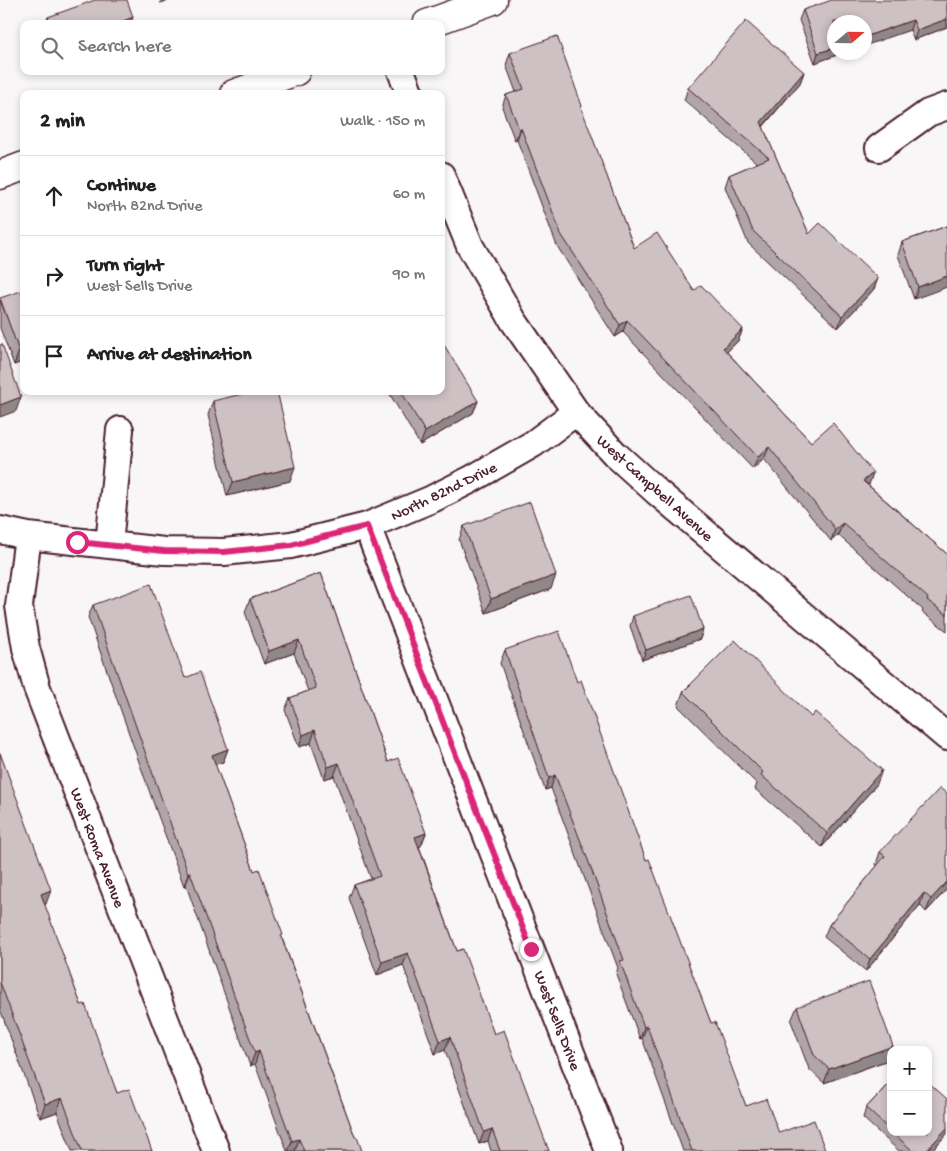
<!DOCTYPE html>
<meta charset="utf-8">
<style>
body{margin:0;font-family:"Gochi Hand",sans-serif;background:#f6f6f6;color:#202124}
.controls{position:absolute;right:15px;bottom:15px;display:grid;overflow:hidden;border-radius:10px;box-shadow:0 2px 8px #0003}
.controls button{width:45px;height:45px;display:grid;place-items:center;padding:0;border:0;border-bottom:1px solid #e0e0e0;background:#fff;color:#202124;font:25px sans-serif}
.compass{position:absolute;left:827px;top:15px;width:45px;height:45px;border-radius:50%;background:#fff;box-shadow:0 2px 8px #0003;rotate:70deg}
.stop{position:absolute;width:15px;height:15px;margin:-11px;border:4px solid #db2777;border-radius:50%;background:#fff}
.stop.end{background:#db2777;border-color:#fff;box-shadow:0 1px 5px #0008}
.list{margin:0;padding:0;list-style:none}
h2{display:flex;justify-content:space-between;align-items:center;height:65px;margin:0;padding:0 20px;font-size:21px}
h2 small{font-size:16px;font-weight:400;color:#757577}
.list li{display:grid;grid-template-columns:32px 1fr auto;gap:15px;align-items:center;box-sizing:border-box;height:80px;padding:0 20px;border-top:1px solid #e0e0e0}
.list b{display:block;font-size:19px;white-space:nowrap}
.list p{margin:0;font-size:16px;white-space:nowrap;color:#757577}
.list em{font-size:16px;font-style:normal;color:#757577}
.icon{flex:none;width:28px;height:28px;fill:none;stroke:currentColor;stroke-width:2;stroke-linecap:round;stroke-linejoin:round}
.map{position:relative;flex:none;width:947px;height:1151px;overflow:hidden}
.search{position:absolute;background:#fff;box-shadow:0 2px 8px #0003;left:20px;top:20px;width:425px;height:55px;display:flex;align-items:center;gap:12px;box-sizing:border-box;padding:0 18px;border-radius:10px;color:#757577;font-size:19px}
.panel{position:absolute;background:#fff;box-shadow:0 2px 8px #0003;left:20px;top:90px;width:425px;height:305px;border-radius:10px}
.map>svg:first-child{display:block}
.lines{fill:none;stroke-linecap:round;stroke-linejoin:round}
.street-casing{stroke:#4a1f2b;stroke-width:30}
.secondary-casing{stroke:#4a1f2b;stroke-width:31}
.street{stroke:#fff;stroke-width:26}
.secondary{stroke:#fff;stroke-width:28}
.wall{fill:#b0a6a9;stroke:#4a1f2b}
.shaded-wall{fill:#908789;stroke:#4a1f2b}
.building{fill:#cdc1c4;stroke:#4a1f2b}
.route{stroke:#db2777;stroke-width:6}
.labels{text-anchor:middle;stroke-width:4;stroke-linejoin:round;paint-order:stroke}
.street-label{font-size:16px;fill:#4a1f2b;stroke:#fff}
</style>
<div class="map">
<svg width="947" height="1151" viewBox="0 0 947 1151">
<rect width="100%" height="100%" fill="#f8f6f7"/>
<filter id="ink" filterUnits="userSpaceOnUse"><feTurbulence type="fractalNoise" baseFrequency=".02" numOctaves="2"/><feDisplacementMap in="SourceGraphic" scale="10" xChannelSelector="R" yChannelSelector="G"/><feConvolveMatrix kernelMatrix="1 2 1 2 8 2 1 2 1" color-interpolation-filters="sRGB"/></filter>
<g filter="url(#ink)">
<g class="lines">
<!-- street casing -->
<g class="street-casing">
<path id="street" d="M 401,71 L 410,94
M 879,148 L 928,113 L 947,106
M 441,175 L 470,246 L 513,320 L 576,412 L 615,454 L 657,492 L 947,737
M 367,526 L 609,1151
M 0,530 L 28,536 L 164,551 L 224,552 L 291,545 L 367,526 L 432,499 L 470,480 L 533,444 L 576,412
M 28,536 L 19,606 L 26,648 L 37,688 L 216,1151
M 109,545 L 120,430"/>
</g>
<!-- secondary casing -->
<g class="secondary-casing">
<path id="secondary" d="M 427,24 L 493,0
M 234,94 L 296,71
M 0,175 L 24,166"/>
</g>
<!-- street -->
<use href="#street" class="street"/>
<!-- secondary -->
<use href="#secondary" class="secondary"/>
</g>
<!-- wall -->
<path class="wall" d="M 947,0 L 947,27 L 914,40 L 910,30 L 834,52 L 845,52 L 815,63 L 799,20 L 803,10 Z
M 48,17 L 131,24 L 46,24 Z
M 510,53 L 581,109 L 634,248 L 694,291 L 743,329 L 738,341 L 727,352 L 811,442 L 868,485 L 947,554 L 947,631 L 922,612 L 923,610 L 838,535 L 831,541 L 764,459 L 753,469 L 623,332 L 615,337 L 557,246 L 517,140 L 515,141 L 502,107 L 506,95 L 516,92 L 506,65 Z
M 804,72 L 800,83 L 763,127 L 809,234 L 878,278 L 874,289 L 838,328 L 748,243 L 725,187 L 729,175 L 757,163 L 684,100 L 688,88 Z
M 947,226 L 914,299 L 898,255 L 902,242 Z
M 0,300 L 24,361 L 14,365 L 0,328 Z
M 388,391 L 441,391 L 478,401 L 473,413 L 420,445 Z
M 213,401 L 290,481 L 227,496 L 208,415 Z
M 464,526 L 551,589 L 486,613 L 459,540 Z
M 321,573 L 388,762 L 426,833 L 421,846 L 419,846 L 457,951 L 494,1034 L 549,1151 L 491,1151 L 488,1141 L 479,1144 L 445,1050 L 435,1054 L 403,965 L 377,975 L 349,898 L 354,885 L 371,879 L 334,776 L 324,779 L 311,743 L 299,747 L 285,710 L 290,698 L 308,691 L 294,653 L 264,664 L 245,612 L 250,599 Z
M 93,605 L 185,678 L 228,749 L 223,762 L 215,764 L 254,871 L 282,938 L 355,1137 L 362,1151 L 287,1151 L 255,1064 L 250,1066 L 186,885 L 184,886 L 156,810 L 88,617 Z
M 633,616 L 703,629 L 700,639 L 642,660 L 630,626 Z
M 505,650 L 577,682 L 646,860 L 711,1023 L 746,1106 L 779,1133 L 824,1151 L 683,1151 L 642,1038 L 640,1039 L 616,974 L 618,968 L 551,788 L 545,790 L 500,663 Z
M 683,692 L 877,784 L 822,847 L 755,789 L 757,784 L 678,706 Z
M 0,753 L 46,904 L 44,905 L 81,1005 L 117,1093 L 152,1151 L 72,1151 L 57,1112 L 40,1118 L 0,1009 Z
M 880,852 L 947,889 L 926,912 L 920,905 L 866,971 L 824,937 L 829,925 L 877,866 L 876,864 Z
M 797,1007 L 891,1050 L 888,1060 L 824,1083 L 809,1069 L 791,1021 Z
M 891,1081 L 891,1132 L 928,1132 L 947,1134 L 931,1151 L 899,1151 L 863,1118 L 866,1108 Z"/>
<!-- shaded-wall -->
<path class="shaded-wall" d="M 162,0 L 171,0 L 160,3 Z
M 133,17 L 131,24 L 116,24 Z
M 947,19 L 947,27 L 914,40 L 917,30 Z
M 913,20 L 910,30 L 864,46 L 864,37 Z
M 834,48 L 834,52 L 845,52 L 815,63 L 818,53 Z
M 804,72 L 800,83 L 756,134 L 761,122 Z
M 521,128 L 517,140 L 515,141 L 519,129 Z
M 947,276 L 947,287 L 914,299 L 918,287 Z
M 878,278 L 874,289 L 838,328 L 842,316 Z
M 627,320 L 623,332 L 615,337 L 620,325 Z
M 743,329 L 738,341 L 719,360 L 723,348 Z
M 24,349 L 24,361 L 14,365 L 19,351 Z
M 21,397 L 16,411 L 0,417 L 0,405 Z
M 478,401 L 473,413 L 420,445 L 425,432 Z
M 769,447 L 764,459 L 753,469 L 758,457 Z
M 295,467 L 290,481 L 227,496 L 233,482 Z
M 873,473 L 869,485 L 863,481 Z
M 843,523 L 838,535 L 831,541 L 835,529 Z
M 556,575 L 551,589 L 486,613 L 491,599 Z
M 703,629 L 700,639 L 642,660 L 646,650 Z
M 299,640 L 294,653 L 264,664 L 269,651 Z
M 315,730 L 311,743 L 299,747 L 303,735 Z
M 228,749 L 223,762 L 207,767 L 212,755 Z
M 339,763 L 334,776 L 324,779 L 328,767 Z
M 882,770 L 877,784 L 822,847 L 827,833 Z
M 555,775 L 551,788 L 545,790 L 549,778 Z
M 426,833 L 421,846 L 411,849 L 415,837 Z
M 190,872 L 186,885 L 184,886 L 188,873 Z
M 947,882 L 947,889 L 926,912 L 931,899 Z
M 51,890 L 46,904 L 36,908 L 41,894 Z
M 924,893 L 920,905 L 866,971 L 870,959 Z
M 408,953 L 403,965 L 377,975 L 382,962 Z
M 647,1026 L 642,1038 L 640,1039 L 644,1027 Z
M 450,1037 L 445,1050 L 435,1054 L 440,1041 Z
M 893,1046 L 888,1060 L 824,1083 L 829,1069 Z
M 259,1051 L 255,1064 L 250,1066 L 255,1053 Z
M 62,1098 L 57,1112 L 40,1118 L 45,1104 Z
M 947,1128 L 947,1134 L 931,1151 L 926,1151 Z
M 492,1129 L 488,1141 L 479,1144 L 484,1132 Z
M 299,1139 L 295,1151 L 288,1151 L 292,1141 Z"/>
<!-- building -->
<path class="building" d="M 95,0 L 127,0 L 133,17 L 116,24 L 51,24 L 48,17 Z
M 832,0 L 947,0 L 947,19 L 917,30 L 913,20 L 864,37 L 864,22 L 834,22 L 834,48 L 818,53 L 803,10 Z
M 746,21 L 804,72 L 761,122 L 809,234 L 820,223 L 878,278 L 842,316 L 753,231 L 729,175 L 769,158 L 688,88 Z
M 557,36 L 582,106 L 581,107 L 634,248 L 657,233 L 694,291 L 701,285 L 743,329 L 723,348 L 811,442 L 833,423 L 873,473 L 863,481 L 947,554 L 947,615 L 927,600 L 928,598 L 843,523 L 835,529 L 769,447 L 758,457 L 627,320 L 620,325 L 561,234 L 521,128 L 519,129 L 506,95 L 524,89 L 510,53 Z
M 947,226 L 947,276 L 918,287 L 902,242 Z
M 24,290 L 24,349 L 19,351 L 0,298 Z
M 441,340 L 478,401 L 425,432 L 401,391 L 441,391 Z
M 2,344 L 21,397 L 0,405 L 0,345 Z
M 254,391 L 277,391 L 295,467 L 233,482 L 213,401 Z
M 530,502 L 556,575 L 491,599 L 464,526 Z
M 321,573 L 388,762 L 398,758 L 426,833 L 415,837 L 457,951 L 463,949 L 494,1034 L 504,1030 L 549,1151 L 500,1151 L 492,1129 L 484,1132 L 450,1037 L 440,1041 L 408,953 L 382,962 L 354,885 L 380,876 L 339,763 L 328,767 L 315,730 L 303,735 L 290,698 L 316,688 L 299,640 L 269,651 L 250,599 Z
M 151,584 L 185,678 L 200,672 L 228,749 L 212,755 L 254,871 L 259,869 L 283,935 L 281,936 L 355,1137 L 357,1137 L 362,1151 L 304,1151 L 299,1139 L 292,1141 L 259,1051 L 255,1053 L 190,872 L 188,873 L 161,797 L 93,605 Z
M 691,595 L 703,629 L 646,650 L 633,616 Z
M 559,631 L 577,682 L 581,680 L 646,860 L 649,859 L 711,1023 L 715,1022 L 746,1106 L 766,1099 L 779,1133 L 814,1120 L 825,1150 L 692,1151 L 647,1026 L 644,1027 L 620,961 L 624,960 L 588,860 L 555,775 L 549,778 L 505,650 Z
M 735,640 L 811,717 L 815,712 L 882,770 L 827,833 L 761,775 L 763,772 L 683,692 Z
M 0,753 L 51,890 L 41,894 L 81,1005 L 85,1004 L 117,1093 L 129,1089 L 152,1151 L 82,1151 L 62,1098 L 45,1104 L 0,982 L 0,937 L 2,936 L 0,931 Z
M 940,788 L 947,794 L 947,882 L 931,899 L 924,893 L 870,959 L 829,925 L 885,856 L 880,852 Z
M 869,981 L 893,1046 L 829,1069 L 814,1055 L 797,1007 Z
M 891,1081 L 891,1131 L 866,1108 Z
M 928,1082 L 947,1099 L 947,1128 L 926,1151 L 913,1151 L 892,1132 L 928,1132 Z"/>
</g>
<g class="lines" filter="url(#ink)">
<!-- route -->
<path class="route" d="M 77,542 L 164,551 L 224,552 L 291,545 L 367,526 L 531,949"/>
</g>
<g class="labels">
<!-- street labels -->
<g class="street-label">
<text transform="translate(656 487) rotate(42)" y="6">West Campbell Avenue</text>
<text transform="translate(443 490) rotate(-26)" y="6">North 82nd Drive</text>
<text transform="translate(99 847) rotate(69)" y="6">West Roma Avenue</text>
<text transform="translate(559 1020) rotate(69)" y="6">West Sells Drive</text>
</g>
</g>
</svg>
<div class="controls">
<button>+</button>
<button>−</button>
</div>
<svg class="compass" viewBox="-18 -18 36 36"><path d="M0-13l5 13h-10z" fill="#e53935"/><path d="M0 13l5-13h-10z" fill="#757577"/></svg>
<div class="stop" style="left:77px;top:542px"></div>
<div class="stop end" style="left:531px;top:949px"></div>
<div class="search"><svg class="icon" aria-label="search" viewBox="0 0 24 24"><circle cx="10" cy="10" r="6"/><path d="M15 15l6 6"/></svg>Search here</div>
<section class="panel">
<h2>2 min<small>Walk · 150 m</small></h2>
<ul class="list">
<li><svg class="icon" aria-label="ahead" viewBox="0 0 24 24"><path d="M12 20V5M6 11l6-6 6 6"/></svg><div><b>Continue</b><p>North 82nd Drive</p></div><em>60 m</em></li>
<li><svg class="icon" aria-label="right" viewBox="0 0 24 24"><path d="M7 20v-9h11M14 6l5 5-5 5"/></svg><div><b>Turn right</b><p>West Sells Drive</p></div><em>90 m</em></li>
<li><svg class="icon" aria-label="arrive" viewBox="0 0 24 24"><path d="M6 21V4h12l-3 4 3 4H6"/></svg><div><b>Arrive at destination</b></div></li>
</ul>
</section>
</div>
